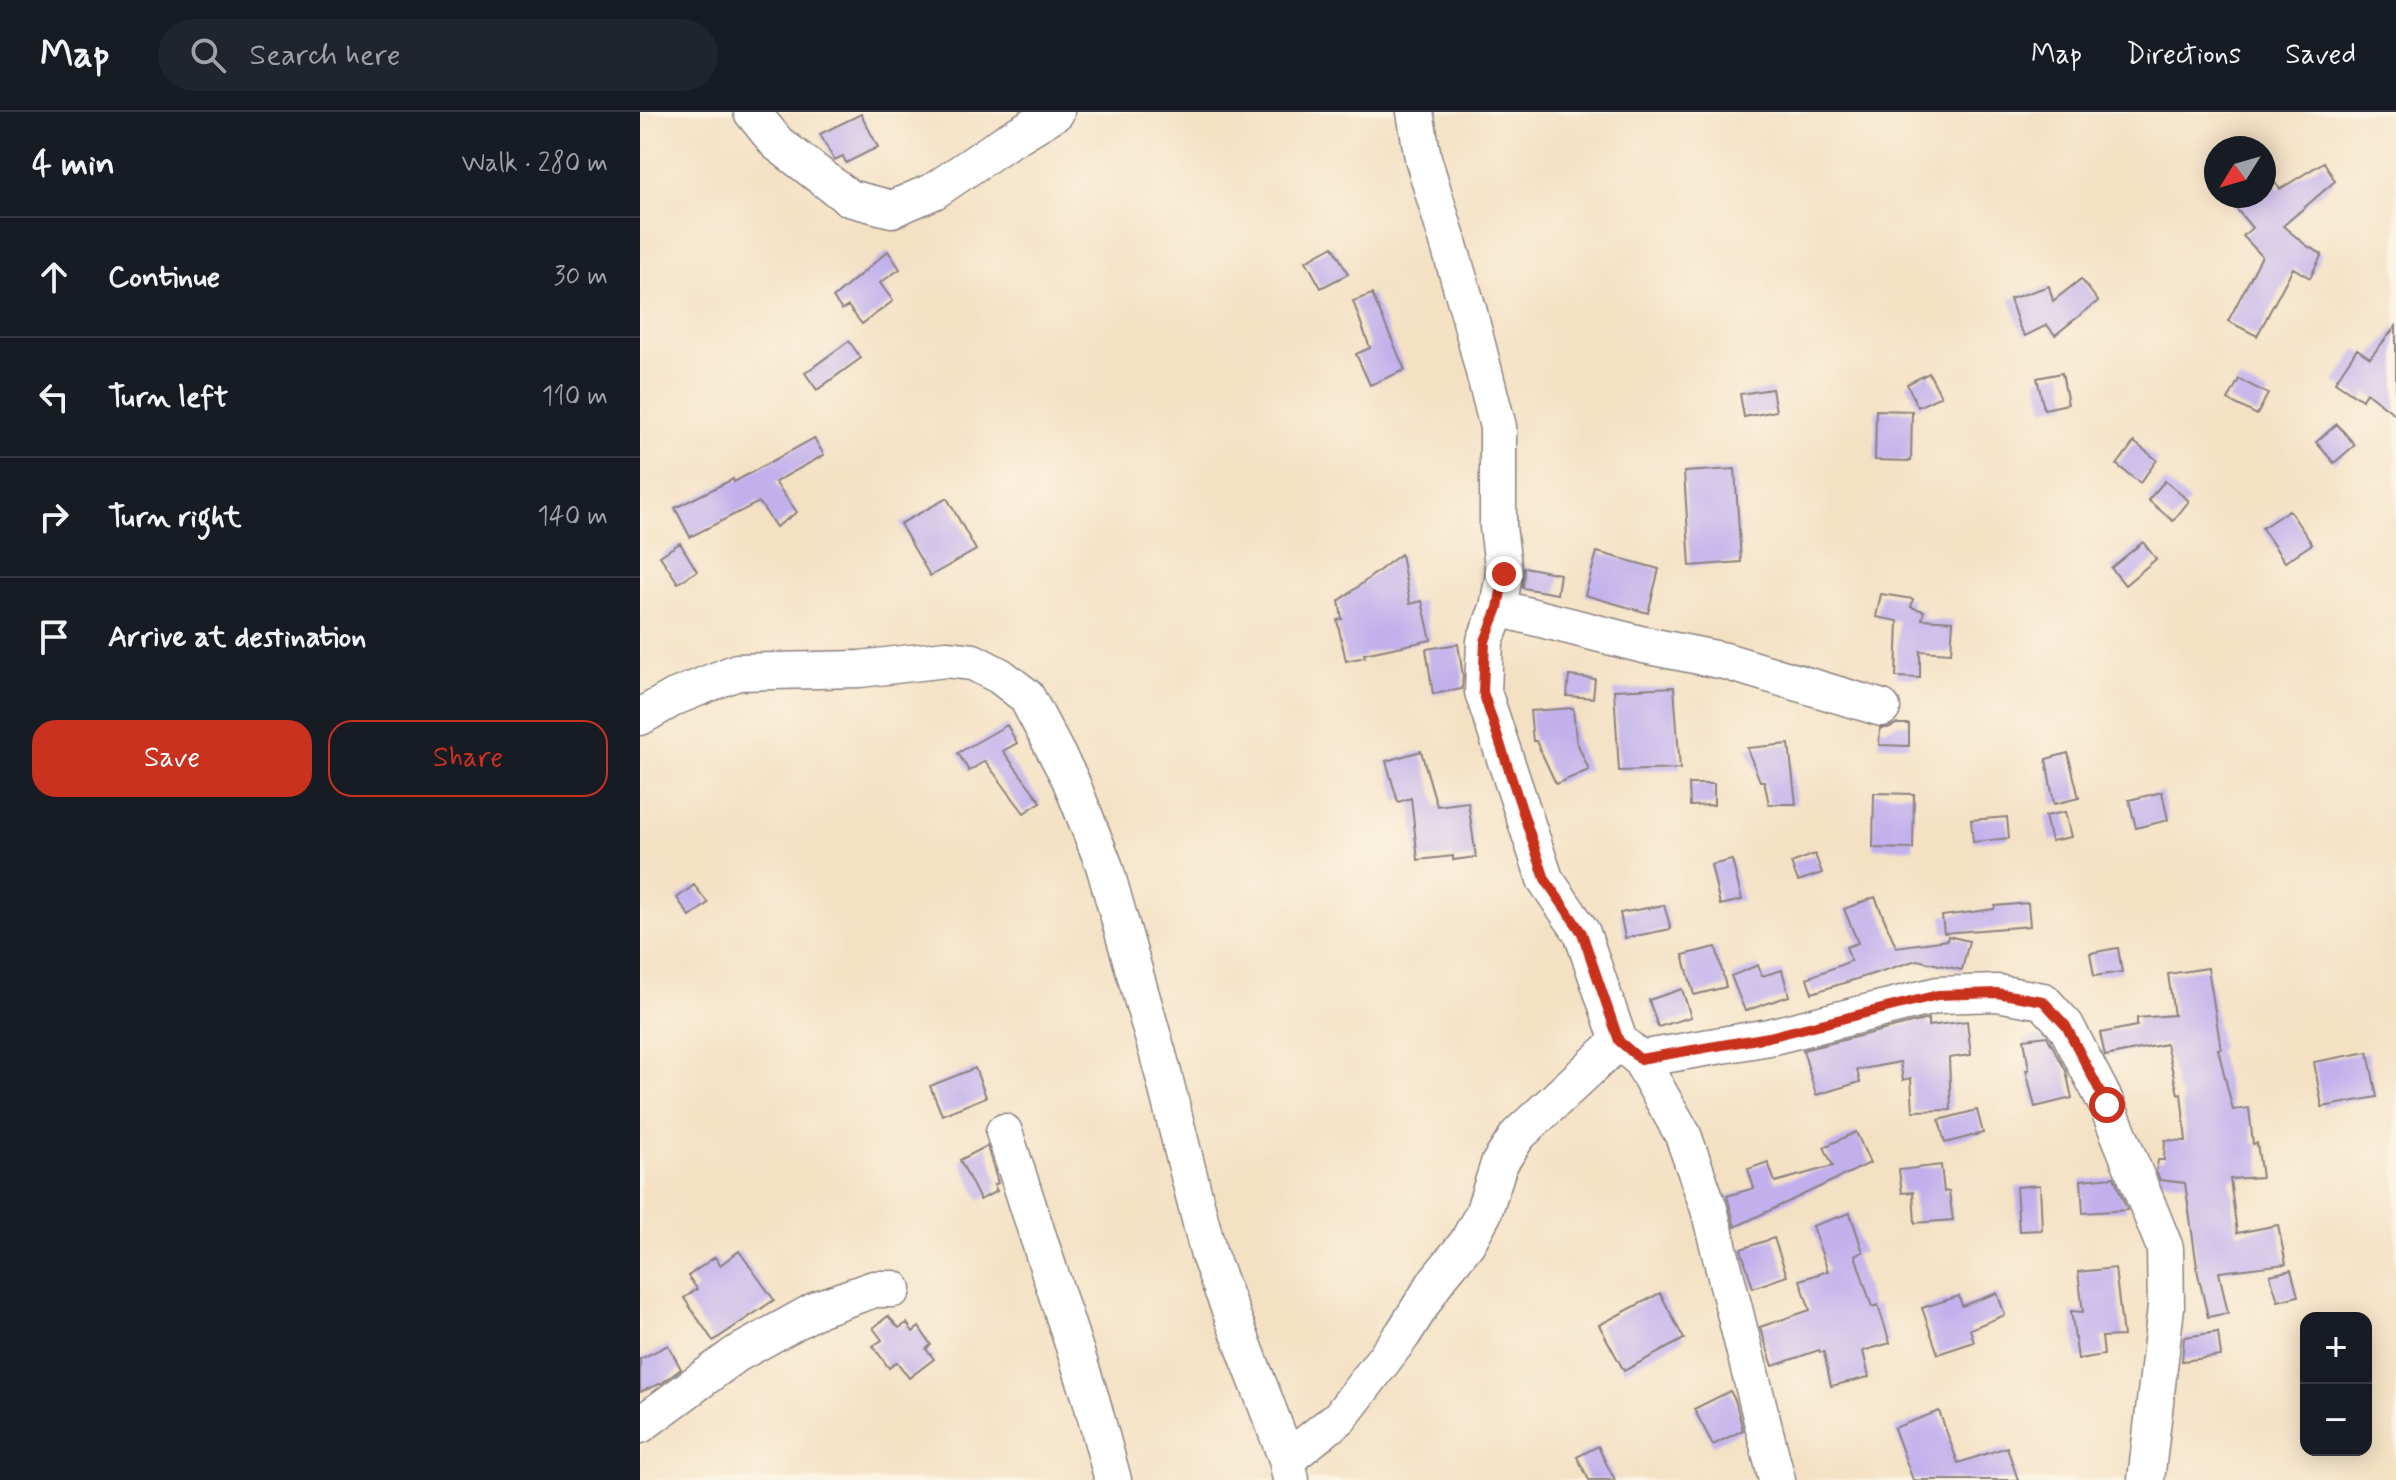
<!DOCTYPE html>
<meta charset="utf-8">
<style>
body{margin:0;font-family:Mynerve,sans-serif;background:#20242c;color:#f1f3f6}
.controls{position:absolute;right:24px;bottom:24px;display:grid;overflow:hidden;border-radius:16px;box-shadow:0 4px 20px #0003}
.controls button{width:72px;height:72px;display:grid;place-items:center;padding:0;border:0;border-bottom:2px solid #363941;background:#171b24;color:#f1f3f6;font:40px sans-serif}
.compass{position:absolute;left:1564px;top:24px;width:72px;height:72px;border-radius:50%;background:#171b24;box-shadow:0 4px 20px #0003;rotate:233deg}
.stop{position:absolute;width:24px;height:24px;margin:-18px;border:6px solid #c8321e;border-radius:50%;background:#fff}
.stop.end{background:#c8321e;border-color:#fff;box-shadow:0 2px 8px #0008}
.list{margin:0;padding:0;list-style:none}
h2{display:flex;justify-content:space-between;align-items:center;height:104px;margin:0;padding:0 32px;font-size:34px}
h2 small{font-size:26px;font-weight:400;color:#9ea1a6}
.list li{display:grid;grid-template-columns:52px 1fr auto;gap:24px;align-items:center;box-sizing:border-box;height:120px;padding:0 32px;border-top:2px solid #363941}
.list b{display:block;font-size:30px;white-space:nowrap}
.list em{font-size:26px;font-style:normal;color:#9ea1a6}
.actions{display:flex;gap:16px;padding:24px 32px}
.actions a{flex:1;padding:18px 0;border:2px solid #c8321e;border-radius:24px;text-align:center;font-size:28px;color:#c8321e}
.actions .main{background:#c8321e;color:#fff}
.icon{flex:none;width:44px;height:44px;fill:none;stroke:currentColor;stroke-width:2;stroke-linecap:round;stroke-linejoin:round}
.map{position:relative;flex:none;width:1756px;height:1368px;overflow:hidden}
header{display:flex;align-items:center;gap:48px;box-sizing:border-box;height:112px;padding:0 40px;background:#171b24;border-bottom:2px solid #363941}
header strong{font-size:38px}
nav{display:flex;gap:44px;margin-inline-start:auto;font-size:28px}
.search{width:560px;height:72px;background:#20242c;display:flex;align-items:center;gap:20px;box-sizing:border-box;padding:0 28px;border-radius:44px;color:#9ea1a6;font-size:30px}
main{display:flex}
aside{flex:1;background:#171b24}
.map>svg:first-child{display:block}
.building{fill:#c1b0ec}
.lines{fill:none;stroke-linecap:round;stroke-linejoin:round}
.minor-casing{stroke:#8b8280;stroke-width:39}
.minor{stroke:#fff;stroke-width:36}
.route{stroke:#c8321e;stroke-width:10}
</style>
<header>
<strong>Map</strong>
<div class="search"><svg class="icon" aria-label="search" viewBox="0 0 24 24"><circle cx="10" cy="10" r="6"/><path d="M15 15l6 6"/></svg>Search here</div>
<nav><a>Map</a><a>Directions</a><a>Saved</a></nav>
</header>
<main>
<aside>
<h2>4 min<small>Walk · 280 m</small></h2>
<ul class="list">
<li><svg class="icon" aria-label="ahead" viewBox="0 0 24 24"><path d="M12 20V5M6 11l6-6 6 6"/></svg><div><b>Continue</b></div><em>30 m</em></li>
<li><svg class="icon" aria-label="left" viewBox="0 0 24 24"><path d="M17 20v-9H6M10 6l-5 5 5 5"/></svg><div><b>Turn left</b></div><em>110 m</em></li>
<li><svg class="icon" aria-label="right" viewBox="0 0 24 24"><path d="M7 20v-9h11M14 6l5 5-5 5"/></svg><div><b>Turn right</b></div><em>140 m</em></li>
<li><svg class="icon" aria-label="arrive" viewBox="0 0 24 24"><path d="M6 21V4h12l-3 4 3 4H6"/></svg><div><b>Arrive at destination</b></div></li>
</ul>
<div class="actions"><a class="main">Save</a><a>Share</a></div>
</aside>
<div class="map">
<svg width="1756" height="1368" viewBox="0 0 1756 1368">
<rect width="100%" height="100%" fill="#fcf5e5"/>
<filter id="ink" filterUnits="userSpaceOnUse"><feTurbulence type="fractalNoise" baseFrequency=".0125" numOctaves="2"/><feDisplacementMap in="SourceGraphic" scale="16" xChannelSelector="R" yChannelSelector="G"/><feConvolveMatrix kernelMatrix="1 2 1 2 8 2 1 2 1" color-interpolation-filters="sRGB"/></filter>
<filter id="wash" filterUnits="userSpaceOnUse"><feTurbulence type="fractalNoise" baseFrequency=".006" numOctaves="4" result="noise"/><feDisplacementMap in="SourceGraphic" scale="32" xChannelSelector="R" yChannelSelector="G"/><feGaussianBlur stdDeviation="1.8" result="paint"/><feColorMatrix in="noise" values="0 0 0 0 0 0 0 0 0 0 0 0 0 0 0 0 0 1.4 0 .05"/><feComposite in="paint" operator="in"/></filter>
<g filter="url(#wash)">
<rect width="100%" height="100%" fill="#f4e1c4"/>
<g id="blocks">
<!-- building -->
<path class="building" d="M 221,2 L 238,35 L 206,51 L 203,44 L 194,48 L 180,22 Z
M 1684,50 L 1695,69 L 1643,114 L 1667,134 L 1682,142 L 1670,166 L 1653,156 L 1617,224 L 1588,209 L 1622,144 L 1603,124 L 1612,116 L 1586,84 L 1624,84 L 1624,57 L 1640,77 Z
M 693,134 L 708,162 L 681,176 L 666,149 Z
M 248,139 L 260,157 L 240,171 L 253,189 L 222,212 L 208,194 L 202,198 L 193,186 Z
M 1441,167 L 1458,189 L 1415,223 L 1407,213 L 1385,224 L 1379,214 L 1370,187 L 1409,174 L 1413,189 Z
M 732,182 L 765,258 L 730,273 L 716,242 L 730,236 L 713,189 Z
M 1756,214 L 1756,303 L 1726,280 L 1722,288 L 1695,270 L 1717,237 L 1730,246 Z
M 209,229 L 221,246 L 177,278 L 165,261 Z
M 1289,261 L 1301,284 L 1278,295 L 1267,272 Z
M 1422,261 L 1428,292 L 1404,297 L 1397,266 Z
M 1599,267 L 1628,282 L 1617,303 L 1588,288 Z
M 1132,277 L 1136,299 L 1104,305 L 1100,282 Z
M 1236,298 L 1272,299 L 1271,349 L 1235,348 Z
M 1697,312 L 1715,333 L 1694,351 L 1676,330 Z
M 174,326 L 184,343 L 135,370 L 157,400 L 136,415 L 119,390 L 50,425 L 35,396 L 93,367 L 94,370 Z
M 1494,330 L 1517,348 L 1500,371 L 1477,353 Z
M 1095,357 L 1101,450 L 1050,454 L 1044,360 Z
M 1525,369 L 1549,389 L 1533,409 L 1508,388 Z
M 307,386 L 336,438 L 290,464 L 260,412 Z
M 1649,398 L 1672,432 L 1645,450 L 1622,416 Z
M 1503,430 L 1516,447 L 1485,473 L 1471,456 Z
M 40,431 L 57,459 L 38,471 L 20,444 Z
M 957,440 L 1019,457 L 1008,501 L 945,483 Z
M 761,442 L 770,492 L 782,489 L 791,528 L 724,542 L 725,545 L 706,549 L 697,508 L 702,507 L 699,489 Z
M 884,455 L 920,462 L 917,482 L 883,476 Z
M 1241,482 L 1273,487 L 1271,495 L 1284,499 L 1282,507 L 1313,509 L 1311,541 L 1280,539 L 1280,566 L 1256,565 L 1258,509 L 1236,505 Z
M 818,532 L 823,564 L 822,577 L 793,582 L 786,537 Z
M 929,564 L 955,567 L 953,586 L 927,584 Z
M 1034,575 L 1040,657 L 979,659 L 974,578 Z
M 933,596 L 936,628 L 949,658 L 916,672 L 896,629 L 893,629 L 890,599 Z
M 1256,612 L 1269,612 L 1269,634 L 1239,633 L 1240,616 L 1248,616 Z
M 367,613 L 377,631 L 363,639 L 401,690 L 384,701 L 345,649 L 329,659 L 318,641 Z
M 1149,632 L 1156,692 L 1129,692 L 1124,669 L 1120,669 L 1107,636 Z
M 781,639 L 797,694 L 828,690 L 836,745 L 813,748 L 813,744 L 778,748 L 771,686 L 758,690 L 746,649 Z
M 1428,641 L 1439,686 L 1414,692 L 1406,647 Z
M 1049,672 L 1074,672 L 1074,693 L 1050,694 Z
M 1522,680 L 1528,708 L 1496,716 L 1489,688 Z
M 1234,681 L 1274,682 L 1273,737 L 1233,736 Z
M 1425,700 L 1431,725 L 1411,729 L 1405,704 Z
M 1367,705 L 1369,726 L 1333,730 L 1331,708 Z
M 1175,742 L 1182,761 L 1158,769 L 1151,751 Z
M 1092,748 L 1102,788 L 1080,793 L 1071,753 Z
M 54,773 L 68,791 L 50,805 L 37,786 Z
M 1235,785 L 1256,835 L 1307,828 L 1308,824 L 1329,829 L 1322,858 L 1277,848 L 1172,881 L 1167,866 L 1211,849 L 1206,835 L 1218,831 L 1204,797 Z
M 1388,791 L 1390,814 L 1304,821 L 1302,804 L 1354,797 L 1355,794 Z
M 1024,793 L 1031,817 L 985,826 L 980,801 Z
M 1076,835 L 1086,875 L 1054,883 L 1043,843 Z
M 1478,836 L 1482,860 L 1454,864 L 1450,841 Z
M 1118,853 L 1122,864 L 1142,858 L 1149,884 L 1105,899 L 1091,864 Z
M 1568,856 L 1581,937 L 1578,937 L 1593,998 L 1609,996 L 1613,1032 L 1617,1031 L 1622,1065 L 1590,1067 L 1597,1121 L 1638,1113 L 1646,1152 L 1579,1160 L 1588,1201 L 1568,1205 L 1558,1162 L 1545,1071 L 1520,1068 L 1516,1059 L 1518,1048 L 1524,1048 L 1525,1028 L 1546,1029 L 1541,981 L 1538,982 L 1526,932 L 1465,944 L 1460,921 L 1497,914 L 1497,906 L 1534,903 L 1528,862 Z
M 1042,877 L 1051,905 L 1018,915 L 1009,888 Z
M 1288,907 L 1288,914 L 1327,909 L 1331,943 L 1309,946 L 1311,998 L 1273,999 L 1271,966 L 1263,968 L 1260,950 L 1217,958 L 1220,970 L 1176,983 L 1163,938 Z
M 1407,924 L 1426,959 L 1432,986 L 1395,995 L 1386,958 L 1389,958 L 1384,927 Z
M 1728,940 L 1737,985 L 1682,995 L 1674,950 Z
M 335,956 L 346,985 L 302,1003 L 290,974 Z
M 1337,998 L 1343,1021 L 1305,1031 L 1299,1008 Z
M 1216,1020 L 1230,1051 L 1095,1115 L 1087,1084 L 1114,1076 L 1108,1057 L 1128,1050 L 1135,1070 L 1193,1054 L 1184,1035 Z
M 347,1034 L 358,1071 L 354,1073 L 357,1079 L 340,1088 L 320,1048 Z
M 1301,1053 L 1304,1080 L 1309,1079 L 1313,1108 L 1275,1111 L 1273,1080 L 1262,1081 L 1259,1058 Z
M 1474,1065 L 1487,1098 L 1443,1101 L 1441,1068 Z
M 1400,1073 L 1402,1118 L 1379,1119 L 1376,1075 Z
M 1210,1101 L 1223,1140 L 1215,1143 L 1232,1195 L 1238,1193 L 1250,1231 L 1223,1239 L 1229,1265 L 1191,1274 L 1184,1240 L 1180,1240 L 1179,1238 L 1133,1254 L 1120,1215 L 1170,1198 L 1160,1168 L 1188,1159 L 1172,1114 Z
M 1134,1126 L 1147,1164 L 1113,1176 L 1101,1137 Z
M 99,1139 L 134,1188 L 73,1229 L 44,1186 L 57,1177 L 48,1164 L 75,1145 L 80,1153 Z
M 1475,1156 L 1483,1224 L 1462,1225 L 1464,1243 L 1438,1247 L 1431,1199 L 1443,1200 L 1438,1160 Z
M 1651,1158 L 1658,1184 L 1638,1189 L 1630,1163 Z
M 1020,1181 L 1044,1227 L 984,1259 L 959,1213 Z
M 1357,1181 L 1365,1203 L 1330,1217 L 1334,1230 L 1298,1242 L 1282,1196 L 1319,1184 L 1322,1194 Z
M 248,1204 L 259,1216 L 267,1211 L 273,1220 L 279,1215 L 291,1233 L 286,1237 L 294,1247 L 269,1266 L 257,1250 L 249,1256 L 233,1234 L 242,1228 L 233,1216 Z
M 1578,1220 L 1581,1244 L 1542,1249 L 1544,1225 Z
M 28,1233 L 41,1257 L 22,1271 L 0,1280 L 0,1247 Z
M 1090,1279 L 1095,1288 L 1103,1318 L 1073,1333 L 1054,1297 Z
M 1299,1299 L 1318,1351 L 1367,1335 L 1378,1368 L 1273,1368 L 1254,1316 Z
M 958,1334 L 965,1349 L 975,1368 L 949,1368 L 937,1345 Z"/>
</g>
</g>
<g filter="url(#ink)">
<use href="#blocks" fill-opacity="0" stroke="#8b8280" stroke-width="2"/>
<g class="lines">
<!-- minor casing -->
<g class="minor-casing">
<path id="minor" d="M 112,0 L 137,31 L 209,86 L 252,97 L 294,79 L 366,30 L 416,0
M 775,0 L 783,46 L 828,197 L 858,315 L 858,415 L 864,462 L 858,496 L 845,529 L 843,580 L 905,767 L 942,821 L 979,929 L 1000,947 L 1043,1023 L 1069,1097 L 1137,1368
M 858,496 L 1004,533 L 1085,549 L 1242,596
M 0,605 L 35,585 L 97,560 L 220,557 L 306,547 L 333,550 L 360,564 L 386,584 L 430,667 L 464,753 L 521,953 L 569,1143 L 647,1347 L 651,1368
M 1000,947 L 1129,925 L 1298,883 L 1357,881 L 1403,889 L 1426,914 L 1467,993 L 1525,1136 L 1526,1195 L 1506,1368
M 364,1020 L 451,1287 L 473,1368
M 0,1313 L 95,1243 L 180,1196 L 234,1177 L 253,1177
M 647,1347 L 700,1305 L 763,1222 L 797,1168 L 827,1131 L 843,1102 L 859,1052 L 878,1023 L 979,929"/>
</g>
<!-- minor -->
<use href="#minor" class="minor"/>
</g>
</g>
<g class="lines" filter="url(#ink)">
<!-- route -->
<path class="route" d="M 864,462 L 858,496 L 845,529 L 843,580 L 905,767 L 942,821 L 979,929 L 1000,947 L 1129,925 L 1298,883 L 1357,881 L 1403,889 L 1426,914 L 1467,993"/>
</g>
</svg>
<div class="controls">
<button>+</button>
<button>−</button>
</div>
<svg class="compass" viewBox="-18 -18 36 36"><path d="M0-13l5 13h-10z" fill="#e53935"/><path d="M0 13l5-13h-10z" fill="#9ea1a6"/></svg>
<div class="stop" style="left:1467px;top:993px"></div>
<div class="stop end" style="left:864px;top:462px"></div>
</div>
</main>
